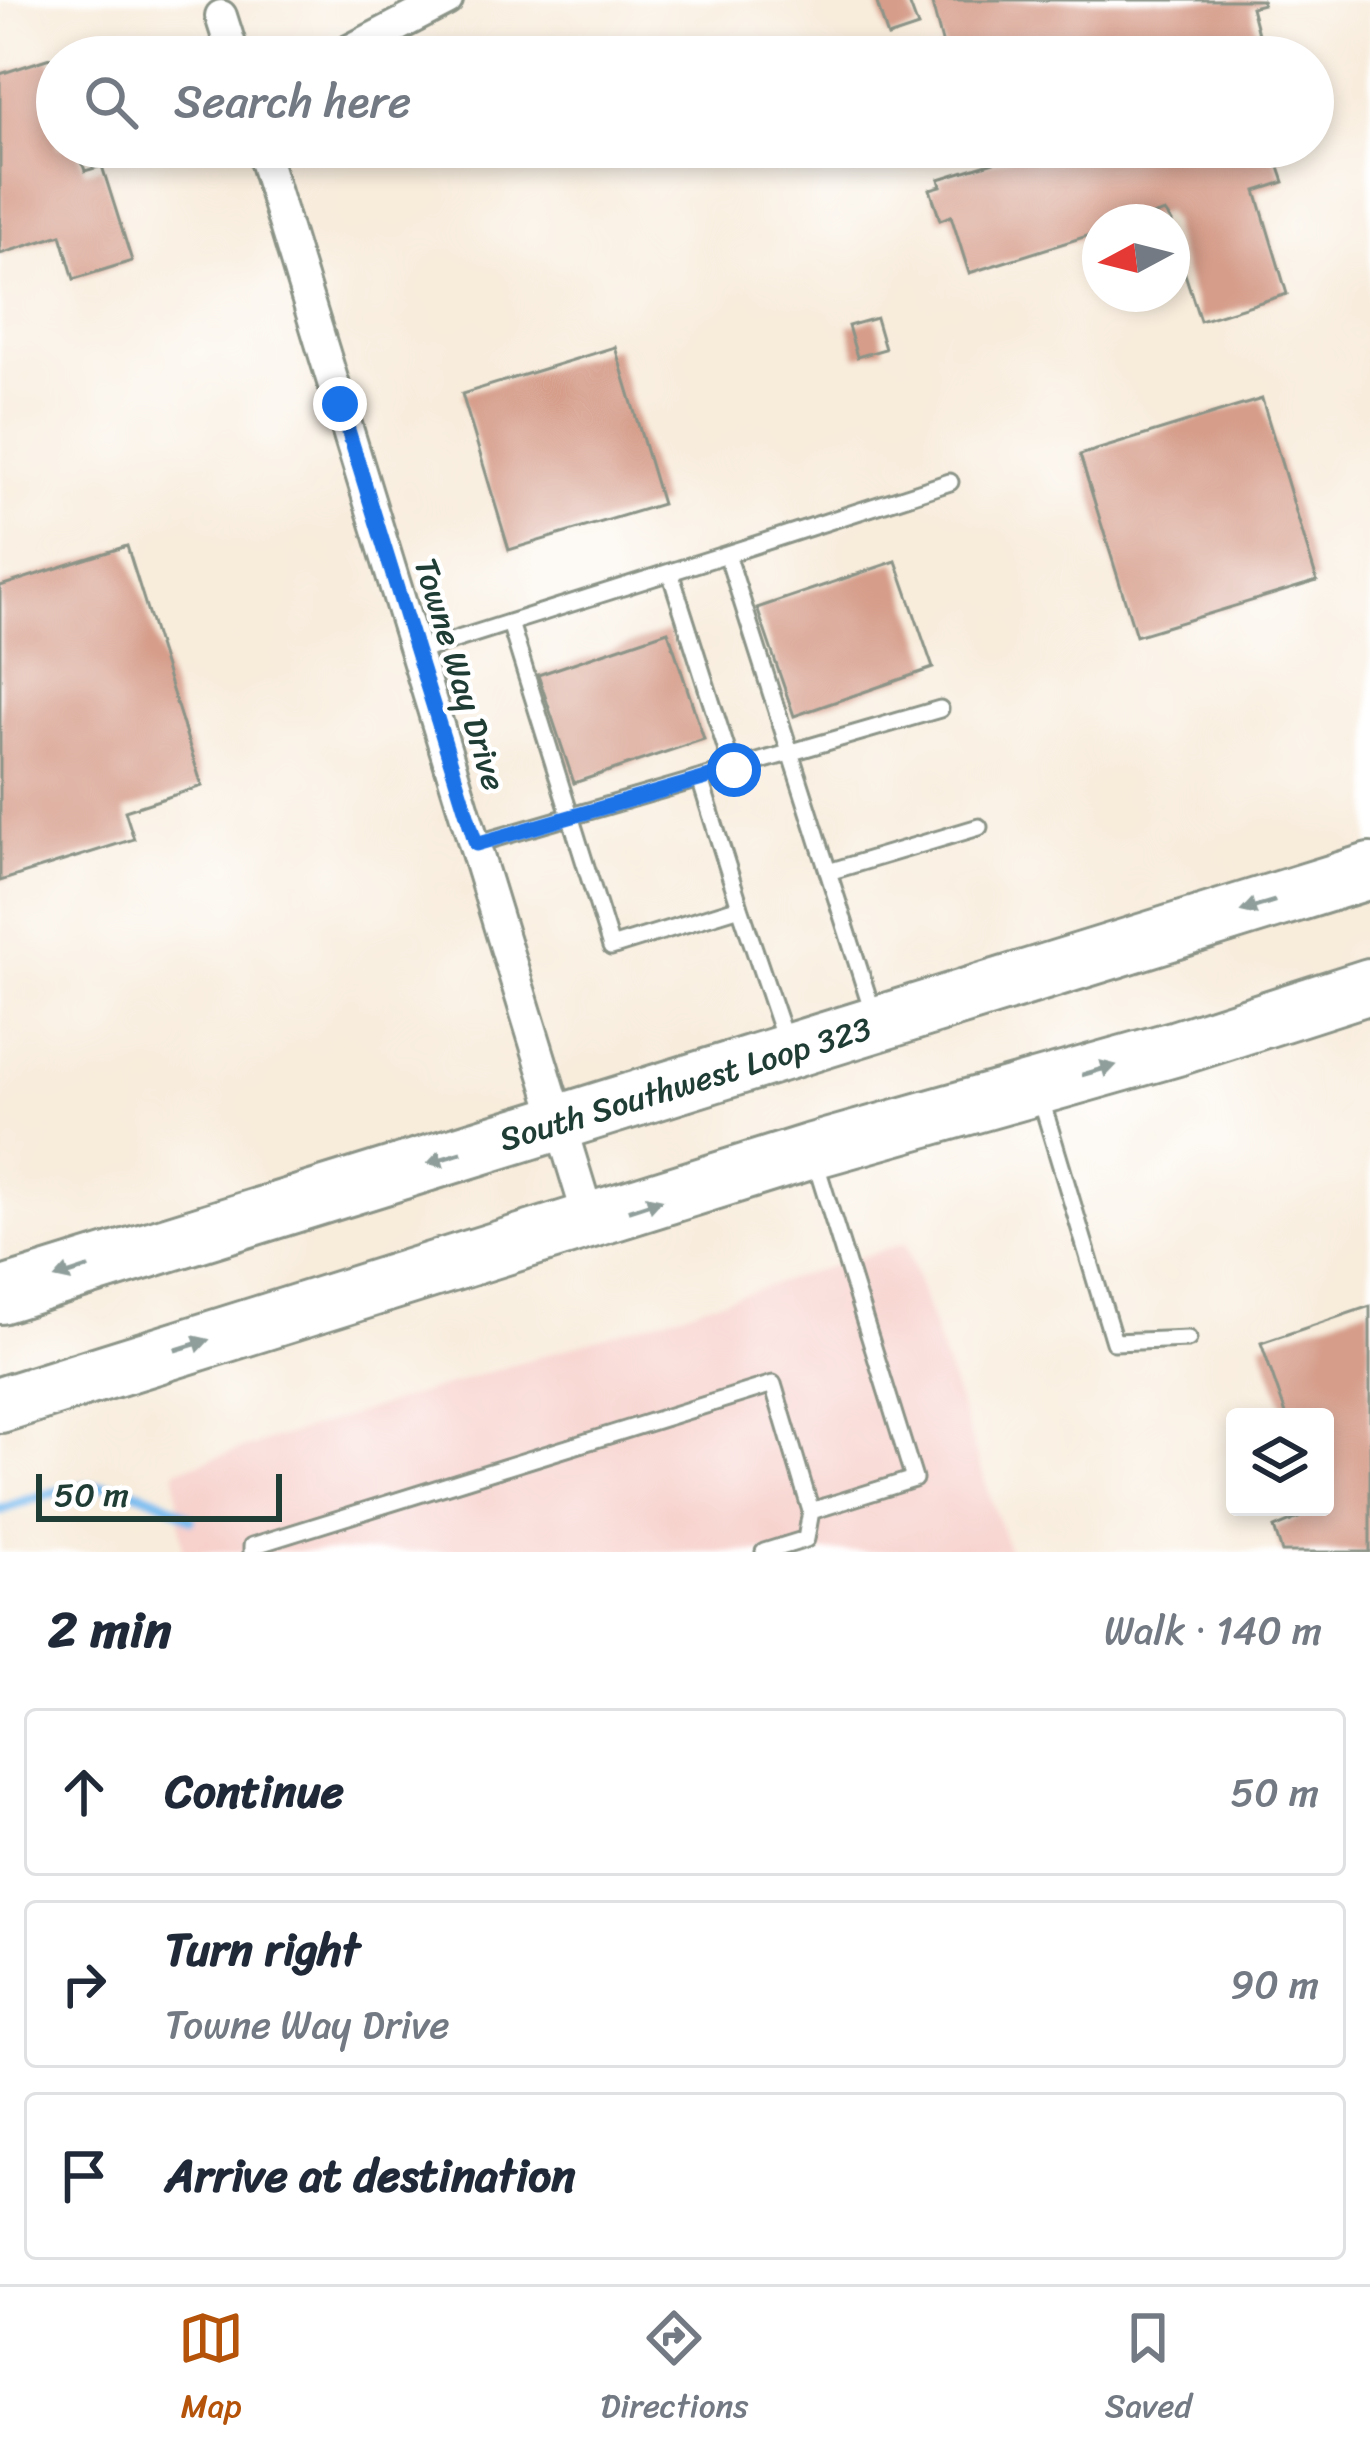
<!DOCTYPE html>
<meta charset="utf-8">
<style>
body{margin:0;font-family:Sriracha,sans-serif;background:#f2f2f3;color:#1f2937}
.controls{position:absolute;right:36px;bottom:36px;display:grid;overflow:hidden;border-radius:12px;box-shadow:0 6px 18px #0003}
.controls button{width:108px;height:108px;display:grid;place-items:center;padding:0;border:0;border-bottom:3px solid #e0e1e3;background:#fff;color:#1f2937;font:60px sans-serif}
.compass{position:absolute;left:1082px;top:204px;width:108px;height:108px;border-radius:50%;background:#fff;box-shadow:0 6px 18px #0003;rotate:263deg}
.scale{position:absolute;left:36px;bottom:30px;width:246px;box-sizing:border-box;padding-left:12px;border:6px solid #1f3d34;border-top:0;font-size:33px;line-height:42px;white-space:nowrap;color:#1f3d34;-webkit-text-stroke:9px #fff;paint-order:stroke}
.stop{position:absolute;width:36px;height:36px;margin:-27px;border:9px solid #1a73e8;border-radius:50%;background:#fff}
.stop.end{background:#1a73e8;border-color:#fff;box-shadow:0 3px 12px #0008}
.list{margin:0;padding:0;list-style:none}
h2{display:flex;justify-content:space-between;align-items:center;height:156px;margin:0;padding:0 48px;font-size:51px}
h2 small{font-size:39px;font-weight:400;color:#747a83}
.list li{display:grid;grid-template-columns:78px 1fr auto;gap:36px;align-items:center;box-sizing:border-box;height:168px;margin:0 24px 24px;padding:0 24px;border:3px solid #e0e1e3;border-radius:12px}
.list b{display:block;font-size:45px;white-space:nowrap}
.list p{margin:0;font-size:39px;white-space:nowrap;color:#747a83}
.list em{font-size:39px;font-style:normal;color:#747a83}
.icon{flex:none;width:66px;height:66px;fill:none;stroke:currentColor;stroke-width:2;stroke-linecap:round;stroke-linejoin:round}
.map{position:relative;flex:none;width:1370px;height:1552px;overflow:hidden}
.search{position:absolute;background:#fff;box-shadow:0 6px 18px #0003;left:36px;right:36px;top:36px;height:132px;display:flex;align-items:center;gap:30px;box-sizing:border-box;padding:0 42px;border-radius:66px;color:#747a83;font-size:45px}
.sheet{height:732px;background:#fff}
nav{display:flex;justify-content:space-around;align-items:center;box-sizing:border-box;height:168px;border-top:3px solid #e0e1e3;background:#fff;font-size:33px;color:#747a83}
nav a{display:grid;justify-items:center;gap:6px}
nav .on{color:#b45309}
.map>svg:first-child{display:block}
.built{fill:#f7d0cb}
.lines{fill:none;stroke-linecap:round;stroke-linejoin:round}
.stream{stroke:#79bcef;stroke-width:10}
.building{fill:#d69d8a}
.lane-casing{stroke:#8c9488;stroke-width:21}
.street-casing{stroke:#8c9488;stroke-width:36}
.highway-casing{stroke:#8c9488;stroke-width:60}
.lane{stroke:#fff;stroke-width:15}
.street{stroke:#fff;stroke-width:30}
.highway{stroke:#fff;stroke-width:54}
.oneway{fill:#8f9e9a}
.route{stroke:#1a73e8;stroke-width:15}
.labels{text-anchor:middle;stroke-width:9;stroke-linejoin:round;paint-order:stroke}
.street-label{font-size:33px;fill:#1f3d34;stroke:#fff}
</style>
<div class="map">
<svg width="1370" height="1552" viewBox="0 0 1370 1552">
<rect width="100%" height="100%" fill="#fff"/>
<filter id="ink" filterUnits="userSpaceOnUse"><feTurbulence type="fractalNoise" baseFrequency=".00833" numOctaves="2"/><feDisplacementMap in="SourceGraphic" scale="24" xChannelSelector="R" yChannelSelector="G"/><feConvolveMatrix kernelMatrix="1 2 1 2 8 2 1 2 1" color-interpolation-filters="sRGB"/></filter>
<filter id="wash" filterUnits="userSpaceOnUse"><feTurbulence type="fractalNoise" baseFrequency=".004" numOctaves="4" result="noise"/><feDisplacementMap in="SourceGraphic" scale="48" xChannelSelector="R" yChannelSelector="G"/><feGaussianBlur stdDeviation="2.7" result="paint"/><feColorMatrix in="noise" values="0 0 0 0 0 0 0 0 0 0 0 0 0 0 0 0 0 1.4 0 .05"/><feComposite in="paint" operator="in"/></filter>
<g filter="url(#wash)">
<rect width="100%" height="100%" fill="#f8ecdb"/>
<!-- built -->
<path class="built" d="M 905,1243 L 1009,1552 L 183,1552 L 175,1470 Z"/>
<g class="lines">
<!-- stream -->
<path class="stream" d="M 0,1510 C 73,1483 122,1470 191,1519"/>
</g>
<g id="blocks">
<!-- building -->
<path class="building" d="M 876,0 L 908,0 L 918,27 L 888,37 Z
M 931,0 L 1262,0 L 1263,4 L 1251,7 L 1264,57 L 946,57 Z
M 50,58 L 57,81 L 57,147 L 77,147 L 85,171 L 102,166 L 132,261 L 74,279 L 61,235 L 0,254 L 0,74 Z
M 1042,147 L 1272,147 L 1284,182 L 1256,191 L 1287,294 L 1200,321 L 1172,233 L 1172,222 L 1165,212 L 1133,222 L 1100,222 L 1100,232 L 969,273 L 951,216 L 940,220 L 930,189 L 941,186 L 939,179 Z
M 876,318 L 885,349 L 857,357 L 848,326 Z
M 615,347 L 662,504 L 509,550 L 462,394 Z
M 1262,399 L 1317,581 L 1136,636 L 1080,455 Z
M 127,546 L 202,786 L 125,811 L 134,839 L 0,881 L 0,586 Z
M 896,561 L 933,668 L 794,716 L 757,608 Z
M 668,631 L 704,739 L 574,783 L 538,675 Z
M 1370,1306 L 1370,1552 L 1282,1552 L 1274,1528 L 1325,1507 L 1325,1417 L 1287,1417 L 1261,1343 Z"/>
</g>
</g>
<g filter="url(#ink)">
<use href="#blocks" fill-opacity="0" stroke="#8c9488" stroke-width="3"/>
<g class="lines">
<!-- lane casing -->
<g class="lane-casing">
<path id="lane" d="M 670,572 L 733,770
M 510,623 L 611,947 L 740,907 L 700,779
M 417,652 L 727,554
M 475,844 L 940,709
M 828,872 L 979,827
M 740,907 L 785,1040
M 874,1016 L 727,554 L 950,482
M 1040,1096 L 1114,1342 L 1188,1339
M 252,1552 L 252,1546 L 773,1384 L 811,1511
M 764,1552 L 806,1539 L 811,1511 L 914,1479 L 815,1161"/>
</g>
<!-- street casing -->
<g class="street-casing">
<path id="street" d="M 221,16 L 234,57
M 337,57 L 447,0
M 261,147 L 590,1222"/>
</g>
<!-- highway casing -->
<g class="highway-casing">
<path id="highway" d="M 0,1296 L 1370,871
M 0,1405 L 812,1151 L 1177,1048 L 1370,986"/>
</g>
<!-- lane -->
<use href="#lane" class="lane"/>
<!-- street -->
<use href="#street" class="street"/>
<!-- highway -->
<use href="#highway" class="highway"/>
</g>
<!-- one-way arrows -->
<defs><path id="oneway-solid" d="M-6-.8H1V-3.2L6.5 0L1 3.2V.8H-6Z" transform="scale(3)"/></defs>
<g class="oneway">
<use href="#oneway-solid" transform="translate(1258 906) rotate(163)"/>
<use href="#oneway-solid" transform="translate(1099 1070) rotate(-16)"/>
<use href="#oneway-solid" transform="translate(445 1158) rotate(163)"/>
<use href="#oneway-solid" transform="translate(645 1205) rotate(-18)"/>
<use href="#oneway-solid" transform="translate(72 1273) rotate(162)"/>
<use href="#oneway-solid" transform="translate(192 1345) rotate(-17)"/>
</g>
</g>
<g class="lines" filter="url(#ink)">
<!-- route -->
<path class="route" d="M 340,404 L 476,844 L 734,770"/>
</g>
<g class="labels">
<!-- street labels -->
<g class="street-label">
<text transform="translate(461 674) rotate(73)" y="12">Towne Way Drive</text>
<text transform="translate(685 1083) rotate(-17)" y="12">South Southwest Loop 323</text>
</g>
</g>
</svg>
<div class="controls">
<button><svg class="icon" aria-label="layers" viewBox="0 0 24 24"><path d="M12 4l9 5-9 5-9-5zM3 14l9 5 9-5"/></svg></button>
</div>
<svg class="compass" viewBox="-18 -18 36 36"><path d="M0-13l5 13h-10z" fill="#e53935"/><path d="M0 13l5-13h-10z" fill="#747a83"/></svg>
<div class="scale">50 m</div>
<div class="stop" style="left:734px;top:770px"></div>
<div class="stop end" style="left:340px;top:404px"></div>
<div class="search"><svg class="icon" aria-label="search" viewBox="0 0 24 24"><circle cx="10" cy="10" r="6"/><path d="M15 15l6 6"/></svg>Search here</div>
</div>
<section class="sheet">
<h2>2 min<small>Walk · 140 m</small></h2>
<ul class="list">
<li><svg class="icon" aria-label="ahead" viewBox="0 0 24 24"><path d="M12 20V5M6 11l6-6 6 6"/></svg><div><b>Continue</b></div><em>50 m</em></li>
<li><svg class="icon" aria-label="right" viewBox="0 0 24 24"><path d="M7 20v-9h11M14 6l5 5-5 5"/></svg><div><b>Turn right</b><p>Towne Way Drive</p></div><em>90 m</em></li>
<li><svg class="icon" aria-label="arrive" viewBox="0 0 24 24"><path d="M6 21V4h12l-3 4 3 4H6"/></svg><div><b>Arrive at destination</b></div></li>
</ul>
</section>
<nav>
<a class="on"><svg class="icon" aria-label="map" viewBox="0 0 24 24"><path d="M3 6l6-2 6 2 6-2v14l-6 2-6-2-6 2zM9 4v14M15 6v14"/></svg>Map</a>
<a><svg class="icon" aria-label="directions" viewBox="0 0 24 24"><path d="M12 3l9 9-9 9-9-9zM9 14v-3h6M13 9l2 2-2 2"/></svg>Directions</a>
<a><svg class="icon" aria-label="saved" viewBox="0 0 24 24"><path d="M7 4h10v16l-5-4-5 4z"/></svg>Saved</a>
</nav>
